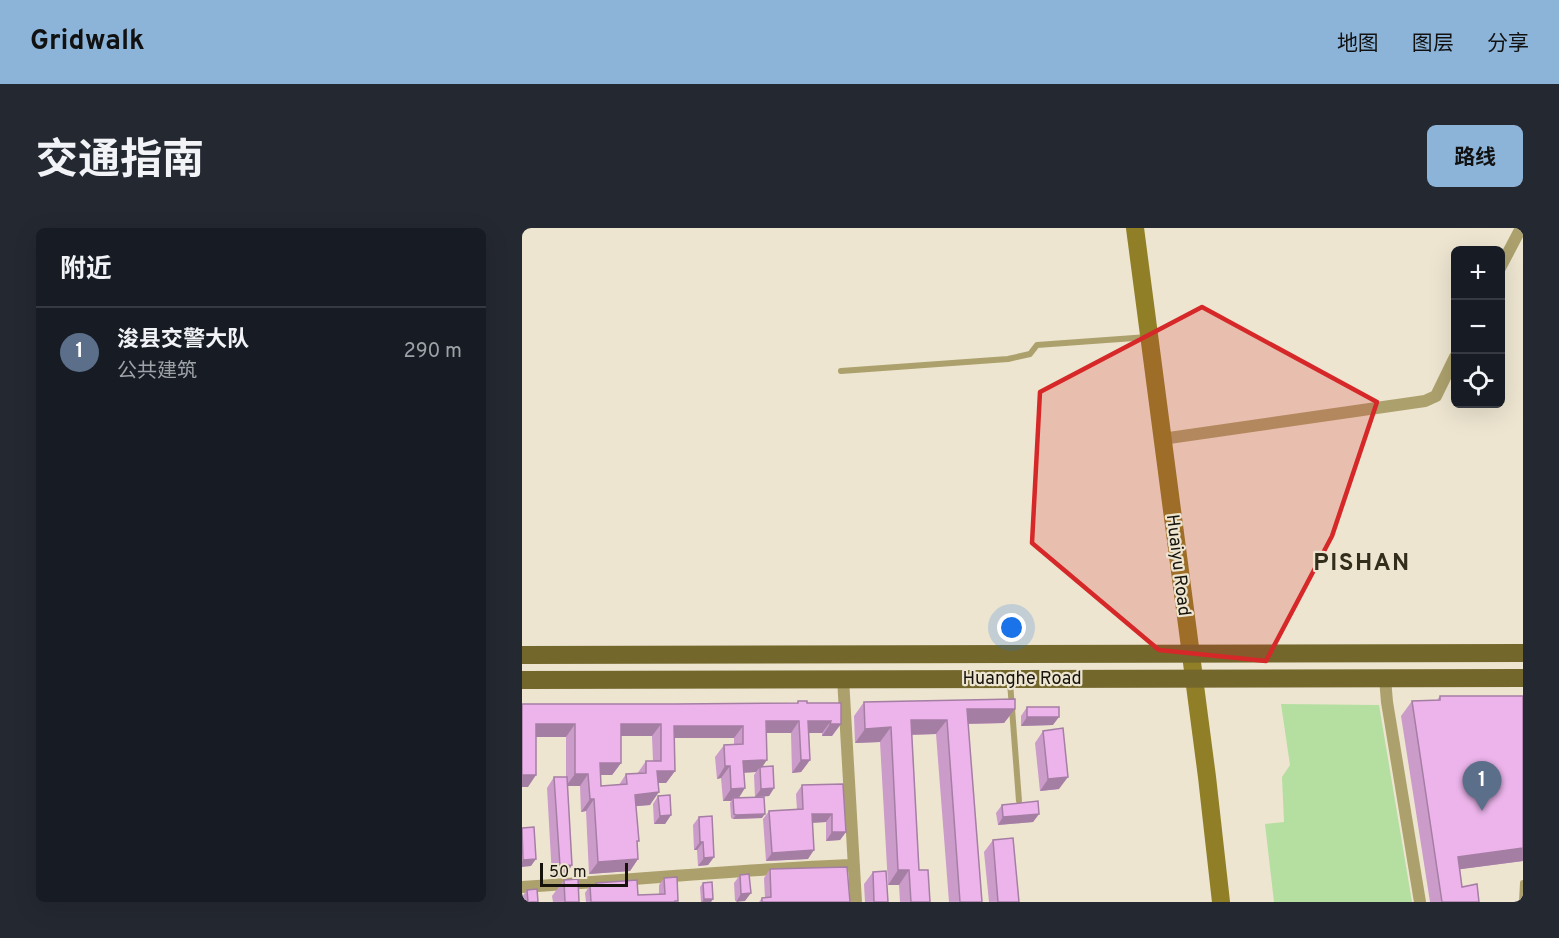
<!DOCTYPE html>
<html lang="zh">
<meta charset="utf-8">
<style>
body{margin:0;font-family:Overpass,"Noto Sans SC",sans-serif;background:#242831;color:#f1f3f6}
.controls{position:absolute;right:18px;top:18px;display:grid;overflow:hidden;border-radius:9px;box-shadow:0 6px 24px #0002}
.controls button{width:54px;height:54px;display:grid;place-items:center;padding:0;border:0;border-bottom:2px solid #363941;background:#171b24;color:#f1f3f6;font:30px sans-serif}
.scale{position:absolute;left:18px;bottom:15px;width:88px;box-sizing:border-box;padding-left:6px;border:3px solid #16130c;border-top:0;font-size:16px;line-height:21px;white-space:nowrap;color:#16130c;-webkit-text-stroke:4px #ede5d0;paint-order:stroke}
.you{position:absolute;left:490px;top:400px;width:21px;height:21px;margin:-15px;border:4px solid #fff;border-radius:50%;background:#1a73e8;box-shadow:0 0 0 9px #1a73e833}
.badge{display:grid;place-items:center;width:39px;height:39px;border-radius:50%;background:#8cb4d9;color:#fff;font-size:20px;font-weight:700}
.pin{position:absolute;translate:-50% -50px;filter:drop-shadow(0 2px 3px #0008)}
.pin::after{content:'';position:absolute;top:32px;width:21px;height:18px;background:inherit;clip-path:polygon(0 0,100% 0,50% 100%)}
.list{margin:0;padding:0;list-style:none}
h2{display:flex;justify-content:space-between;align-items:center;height:78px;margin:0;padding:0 24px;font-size:26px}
h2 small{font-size:20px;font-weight:400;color:#9ea1a6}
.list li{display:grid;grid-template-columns:39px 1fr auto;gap:18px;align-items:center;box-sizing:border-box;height:90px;padding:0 24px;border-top:2px solid #363941}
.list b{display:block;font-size:22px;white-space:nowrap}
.list p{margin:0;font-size:20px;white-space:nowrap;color:#9ea1a6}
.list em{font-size:20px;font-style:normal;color:#9ea1a6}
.icon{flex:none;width:33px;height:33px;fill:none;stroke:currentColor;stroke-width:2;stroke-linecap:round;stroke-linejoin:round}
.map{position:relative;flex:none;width:1001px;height:674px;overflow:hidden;border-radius:9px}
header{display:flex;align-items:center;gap:36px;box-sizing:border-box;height:84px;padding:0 30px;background:#8cb4d9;color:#111}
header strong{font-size:28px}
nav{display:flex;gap:33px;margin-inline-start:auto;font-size:21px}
.intro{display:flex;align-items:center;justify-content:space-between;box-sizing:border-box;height:144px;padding:0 36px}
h1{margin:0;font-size:42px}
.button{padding:15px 27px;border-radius:9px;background:#8cb4d9;color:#111;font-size:21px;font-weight:700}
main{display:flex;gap:36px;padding:0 36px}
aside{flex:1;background:#171b24;border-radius:9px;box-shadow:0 6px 24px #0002}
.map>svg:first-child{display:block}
.green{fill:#b4dfa1}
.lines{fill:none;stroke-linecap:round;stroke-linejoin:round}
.lane{stroke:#aca16d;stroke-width:6}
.street{stroke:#aca16d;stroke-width:12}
.secondary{stroke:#907f27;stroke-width:18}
.primary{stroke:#73672c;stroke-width:18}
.wall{fill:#cb9bca;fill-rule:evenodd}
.shaded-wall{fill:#a57ea4}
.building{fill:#ecb4eb;stroke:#a57ea4;stroke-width:1.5;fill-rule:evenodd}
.marked{fill:#d62828;fill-opacity:0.2;stroke:#d62828;stroke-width:4.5;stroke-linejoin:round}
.labels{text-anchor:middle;stroke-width:4.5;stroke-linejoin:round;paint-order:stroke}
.street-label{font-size:18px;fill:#16130c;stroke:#ede5d0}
.district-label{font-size:24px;font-weight:bold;letter-spacing:1.5px;fill:#332d1c;stroke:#ede5d0}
</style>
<header>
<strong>Gridwalk</strong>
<nav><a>地图</a><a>图层</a><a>分享</a></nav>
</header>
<div class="intro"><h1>交通指南</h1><a class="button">路线</a></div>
<main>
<aside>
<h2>附近<small></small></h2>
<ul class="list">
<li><span class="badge" style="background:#5c6f8a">1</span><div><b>浚县交警大队</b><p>公共建筑</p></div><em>290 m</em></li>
</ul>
</aside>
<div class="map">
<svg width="1001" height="674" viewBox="0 0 1001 674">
<rect width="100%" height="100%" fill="#ede5d0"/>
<!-- green -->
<path class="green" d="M 759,476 L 857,477 L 890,674 L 752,674 L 743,596 L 762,594 L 760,549 L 768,537 Z"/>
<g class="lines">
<!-- lane -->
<path class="lane" d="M 319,143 L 486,131 L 508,126 L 515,117 L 626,109
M 488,454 L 497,573
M 1000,674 L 1001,655"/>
<!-- street -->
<path class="street" d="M 978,40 L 999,0
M 640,211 L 903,173 L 914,168 L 933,129
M 321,450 L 334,674
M 863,450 L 865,474 L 898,674
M 0,659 C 111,652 221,641 332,637"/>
<!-- secondary -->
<path class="secondary" d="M 613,0 L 685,549 L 699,674"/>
<!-- primary -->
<path class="primary" d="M 0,427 L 1001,425
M 0,452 L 1001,450"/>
</g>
<!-- wall -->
<path class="wall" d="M 918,468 L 1001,633 L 938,641 L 940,659 L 957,674 L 908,674 L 879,488 L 890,473 L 915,472 Z
M 276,473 L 285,475 L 319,475 L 310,508 L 300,508 L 300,505 L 287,505 L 288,532 L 279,544 L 270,545 L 269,505 L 244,505 L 241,539 L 252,560 L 247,568 L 233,569 L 232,547 L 234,544 L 222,545 L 216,570 L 240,590 L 211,591 L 209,590 L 208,575 L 209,573 L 201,573 L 199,550 L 195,551 L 193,529 L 202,517 L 212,516 L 212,510 L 152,510 L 153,543 L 144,555 L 136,555 L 128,577 L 114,578 L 116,631 L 108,643 L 67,646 L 64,583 L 59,584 L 58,558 L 45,558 L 50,637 L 43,648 L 30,649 L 25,560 L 32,549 L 44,549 L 44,509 L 14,509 L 6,559 L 0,476 L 153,476 L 275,475 ZM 99,508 L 130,508 L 131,533 L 124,533 L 115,546 L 104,546 L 97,557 L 79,558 L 78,547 L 90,547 L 99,535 Z
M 342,474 L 493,481 L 482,495 L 446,496 L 460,674 L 427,674 L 414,506 L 390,507 L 397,642 L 408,674 L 378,674 L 377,657 L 366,657 L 358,514 L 333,515 L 332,488 Z
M 505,479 L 531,497 L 499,498 L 499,488 Z
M 521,503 L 537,561 L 518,563 L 513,515 Z
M 321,556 L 324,604 L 318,612 L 304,613 L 304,594 L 291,595 L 286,631 L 244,633 L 241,591 L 247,583 L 275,582 L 274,566 L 280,557 Z
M 136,568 L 149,587 L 143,596 L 132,596 L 131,576 Z
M 480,577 L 517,586 L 511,594 L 476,597 L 474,585 Z
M 177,589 L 192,629 L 186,637 L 176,638 L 175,622 L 172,622 L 171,597 Z
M 471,612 L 497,674 L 467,674 L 462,624 Z
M 248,641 L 328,674 L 237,674 L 240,670 L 243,670 L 242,650 Z
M 351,644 L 366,674 L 343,674 L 342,656 Z
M 218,647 L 223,673 L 213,673 L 212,655 Z
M 142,650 L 156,674 L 64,674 L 63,665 L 68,657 L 72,657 L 74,655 L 116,667 L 137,666 L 137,657 Z
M 42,652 L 57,674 L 31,674 L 30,668 Z
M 181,655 L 191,671 L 189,674 L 179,674 L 178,659 Z
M 5,662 L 16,674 L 0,674 L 0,669 Z"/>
<!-- shaded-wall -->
<path class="shaded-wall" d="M 445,481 L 493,481 L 482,495 L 435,496 Z
M 505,489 L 537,489 L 531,497 L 499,498 Z
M 389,492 L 425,492 L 414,506 L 379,507 Z
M 244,493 L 277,493 L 269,505 L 235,505 Z
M 286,493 L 309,493 L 300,505 L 277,505 Z
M 14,496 L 53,496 L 44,509 L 5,509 Z
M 99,496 L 139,496 L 130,508 L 90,508 Z
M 308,496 L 319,496 L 310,508 L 300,508 Z
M 152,498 L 221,498 L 212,510 L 144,510 Z
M 369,499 L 358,514 L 333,515 L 343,501 Z
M 245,532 L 238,542 L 238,539 L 234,544 L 213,545 L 221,533 Z
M 279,532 L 288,532 L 279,544 L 270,545 Z
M 78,535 L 99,535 L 90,547 L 69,547 Z
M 203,538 L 208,538 L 199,550 L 195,551 Z
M 135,543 L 153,543 L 144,555 L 126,555 Z
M 53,546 L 66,546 L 58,558 L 44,558 Z
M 0,547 L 14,547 L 6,559 L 0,559 Z
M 546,549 L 537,561 L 518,563 L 526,551 Z
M 223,560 L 215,573 L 211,570 L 209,573 L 201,573 L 209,561 Z
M 252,560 L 247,568 L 233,569 L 239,561 Z
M 137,564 L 128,577 L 104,579 L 113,567 Z
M 68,571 L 72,571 L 64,583 L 59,584 Z
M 243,586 L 240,590 L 211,591 L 214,587 Z
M 290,586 L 310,586 L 304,594 L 284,595 Z
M 517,586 L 511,594 L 476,597 L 481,589 Z
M 149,587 L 143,596 L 132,596 L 138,588 Z
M 310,604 L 324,604 L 318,612 L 304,613 Z
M 178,614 L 181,614 L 175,622 L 172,622 Z
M 1001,620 L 1001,633 L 925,643 L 936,629 Z
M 292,622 L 286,631 L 244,633 L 250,625 Z
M 192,629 L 186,637 L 176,638 L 182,630 Z
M 14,631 L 9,638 L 0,639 L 0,633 L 1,632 Z
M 116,631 L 108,643 L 67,646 L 76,634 Z
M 50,637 L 43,648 L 30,649 L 38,638 Z
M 376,642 L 387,642 L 377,657 L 366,657 Z
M 229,665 L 223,673 L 214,674 L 219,666 Z
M 182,671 L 191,671 L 189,674 L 180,674 Z"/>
<!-- building -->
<path class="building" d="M 918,468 L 1001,468 L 1001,620 L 936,629 L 940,659 L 955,656 L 957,674 L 920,674 L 890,473 L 918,472 Z
M 493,471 L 493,481 L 445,481 L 460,674 L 438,674 L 425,492 L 389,492 L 397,642 L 406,642 L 408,674 L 389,674 L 387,642 L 376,642 L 369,499 L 343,501 L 342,474 Z
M 276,473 L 285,473 L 285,475 L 319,475 L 319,496 L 308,496 L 309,493 L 286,493 L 288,532 L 279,532 L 277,493 L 244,493 L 245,532 L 221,533 L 223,560 L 209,561 L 208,538 L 203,538 L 202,517 L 221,516 L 221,498 L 152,498 L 153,543 L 135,543 L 137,564 L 113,567 L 117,613 L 115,613 L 116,631 L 76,634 L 72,571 L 68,571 L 66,546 L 53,546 L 53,496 L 14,496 L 14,547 L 0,547 L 0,476 L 153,476 L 276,475 ZM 99,496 L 139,496 L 139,533 L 124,533 L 124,545 L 104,546 L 105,556 L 79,558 L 78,535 L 99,535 Z
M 505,479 L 537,479 L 537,489 L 505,489 Z
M 541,500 L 546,549 L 526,551 L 521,503 Z
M 251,538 L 252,560 L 239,561 L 238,539 Z
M 32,549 L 45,549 L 50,637 L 38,638 Z
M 321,556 L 324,604 L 310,604 L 310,586 L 290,586 L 292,622 L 250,625 L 247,583 L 281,581 L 280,557 Z
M 148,567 L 149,587 L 138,588 L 136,568 Z
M 242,569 L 243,586 L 214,587 L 212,586 L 211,570 Z
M 516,573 L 517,586 L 481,589 L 480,577 Z
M 190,588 L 192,629 L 182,630 L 181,614 L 178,614 L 177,589 Z
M 12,599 L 14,631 L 1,632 L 0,600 Z
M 491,610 L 497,674 L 476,674 L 471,612 Z
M 325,639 L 328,674 L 240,674 L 240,670 L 249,669 L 248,641 Z
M 364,643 L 366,674 L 352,674 L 351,644 Z
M 227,646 L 229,665 L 219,666 L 218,647 Z
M 155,649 L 156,673 L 153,673 L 153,674 L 69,674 L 68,657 L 74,657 L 74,655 L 115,652 L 116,667 L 143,666 L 142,650 Z
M 56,651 L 57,674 L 43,674 L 42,652 Z
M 190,654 L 191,671 L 182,671 L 181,655 Z
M 15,661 L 16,674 L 6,674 L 5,662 Z"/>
<!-- marked area -->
<path class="marked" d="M 680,79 L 855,174 L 810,308 L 744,433 L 637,422 L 510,315 L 518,164 Z"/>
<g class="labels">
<!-- street labels -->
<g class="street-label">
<text transform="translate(657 337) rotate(83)" y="6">Huaiyu Road</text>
<text x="500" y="456">Huanghe Road</text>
</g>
<!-- district labels -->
<g class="district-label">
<text x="840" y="342">PISHAN</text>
</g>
</g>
</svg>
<div class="controls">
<button>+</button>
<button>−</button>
<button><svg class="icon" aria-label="locate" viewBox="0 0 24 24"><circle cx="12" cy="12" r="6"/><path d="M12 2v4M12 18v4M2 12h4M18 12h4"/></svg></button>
</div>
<div class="scale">50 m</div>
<div class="you"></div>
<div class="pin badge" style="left:960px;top:583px;background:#5c6f8a">1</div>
</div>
</main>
